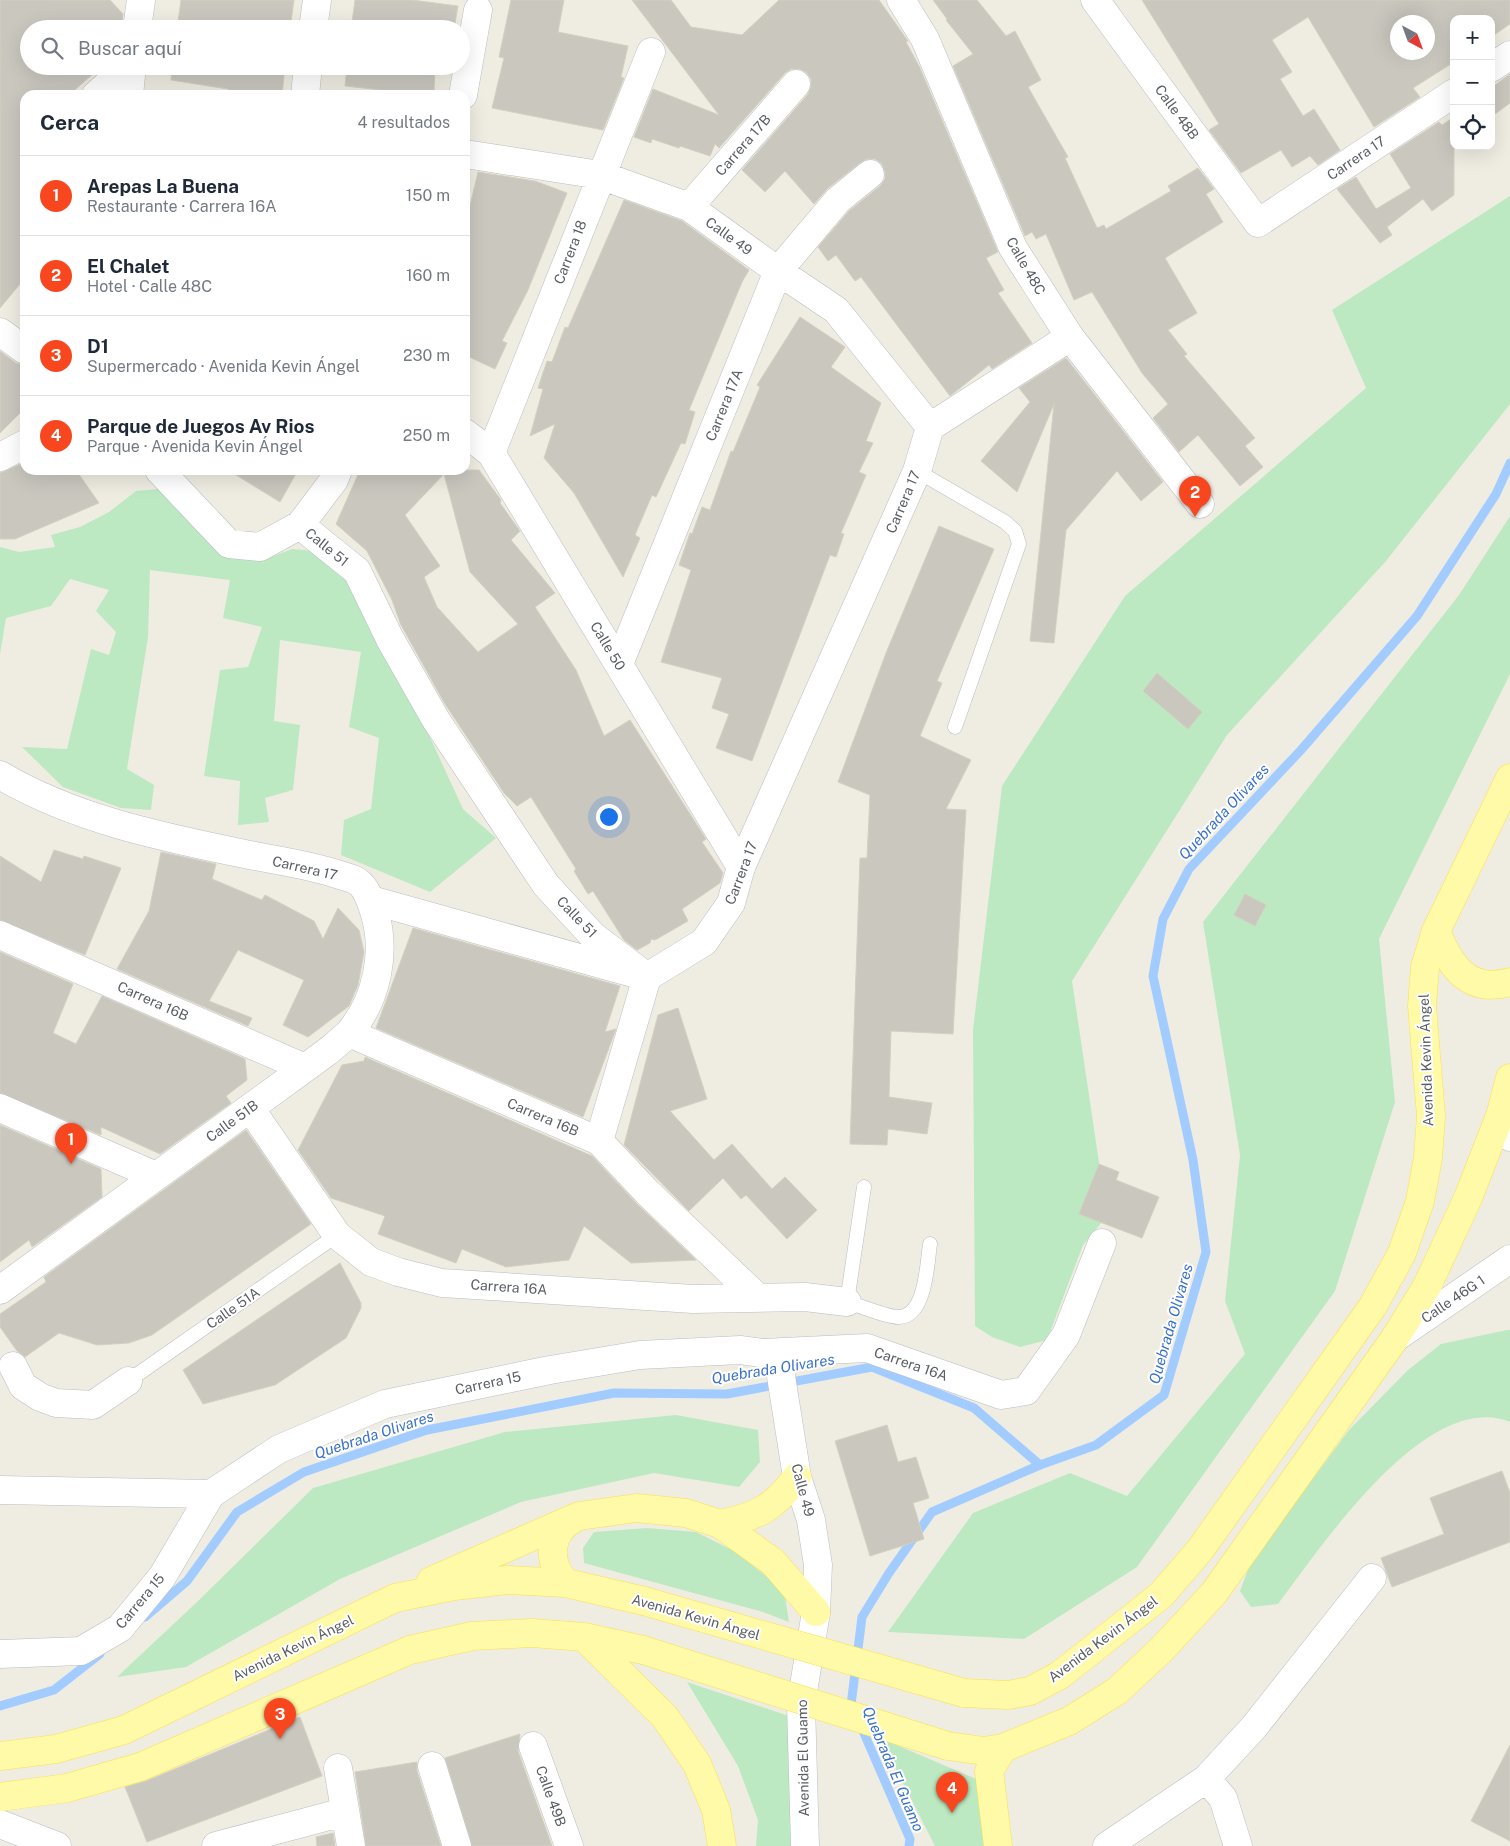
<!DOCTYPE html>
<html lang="es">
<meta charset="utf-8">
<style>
body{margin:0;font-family:"Public Sans",sans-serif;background:#f6f6f7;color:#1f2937}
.controls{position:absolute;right:15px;top:15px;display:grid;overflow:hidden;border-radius:10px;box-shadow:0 5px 20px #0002}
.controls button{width:45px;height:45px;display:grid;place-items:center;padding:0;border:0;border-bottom:1px solid #e0e1e3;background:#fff;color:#1f2937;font:25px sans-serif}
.compass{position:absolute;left:1390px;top:15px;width:45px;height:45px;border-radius:50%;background:#fff;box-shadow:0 5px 20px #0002;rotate:139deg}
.you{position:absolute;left:608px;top:816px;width:18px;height:18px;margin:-12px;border:4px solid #fff;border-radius:50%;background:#1a73e8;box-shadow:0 0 0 8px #1a73e833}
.badge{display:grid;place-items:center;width:32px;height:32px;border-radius:50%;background:#f8471f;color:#fff;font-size:16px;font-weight:700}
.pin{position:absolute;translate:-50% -41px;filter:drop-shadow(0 1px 2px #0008)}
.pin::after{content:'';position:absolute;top:26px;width:18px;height:15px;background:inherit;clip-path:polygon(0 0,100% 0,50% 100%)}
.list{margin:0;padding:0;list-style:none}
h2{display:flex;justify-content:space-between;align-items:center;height:65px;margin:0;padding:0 20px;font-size:21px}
h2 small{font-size:16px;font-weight:400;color:#747a83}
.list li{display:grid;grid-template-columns:32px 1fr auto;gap:15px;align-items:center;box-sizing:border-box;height:80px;padding:0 20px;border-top:1px solid #e0e1e3}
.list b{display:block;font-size:19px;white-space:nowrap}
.list p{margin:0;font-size:16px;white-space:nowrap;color:#747a83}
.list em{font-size:16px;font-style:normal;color:#747a83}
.icon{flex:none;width:28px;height:28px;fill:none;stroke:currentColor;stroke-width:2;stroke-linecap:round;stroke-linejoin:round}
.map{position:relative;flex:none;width:1510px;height:1846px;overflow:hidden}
.search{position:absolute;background:#fff;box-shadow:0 5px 20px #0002;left:20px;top:20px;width:450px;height:55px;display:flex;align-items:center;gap:12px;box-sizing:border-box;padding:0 18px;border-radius:28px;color:#747a83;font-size:19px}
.panel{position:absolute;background:#fff;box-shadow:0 5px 20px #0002;left:20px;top:90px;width:450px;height:385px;border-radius:15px}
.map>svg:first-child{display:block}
.green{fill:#bce9c1}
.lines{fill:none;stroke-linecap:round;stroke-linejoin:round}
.stream{stroke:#a2ccff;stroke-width:9}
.building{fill:#cac7bf;stroke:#d4d0c0;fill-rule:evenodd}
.lane-casing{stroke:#babcc2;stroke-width:15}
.street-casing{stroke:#babcc2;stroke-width:29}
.secondary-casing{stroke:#bbbdc5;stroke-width:29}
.primary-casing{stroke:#fddf4c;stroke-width:29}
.lane{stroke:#fff;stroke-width:14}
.street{stroke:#fff;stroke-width:28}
.secondary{stroke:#fff;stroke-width:28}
.primary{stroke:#fffaa7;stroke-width:28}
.primary-bridge-casing{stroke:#fddf4c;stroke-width:29;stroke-linecap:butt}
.primary-bridge{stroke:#fffaa7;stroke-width:28}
.labels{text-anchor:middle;stroke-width:4;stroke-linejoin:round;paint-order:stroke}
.street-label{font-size:14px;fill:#5a5e64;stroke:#fff}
.water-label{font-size:15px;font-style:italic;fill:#3a72cd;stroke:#fff}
</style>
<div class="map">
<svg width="1510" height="1846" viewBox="0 0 1510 1846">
<rect width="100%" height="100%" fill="#efede2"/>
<!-- green -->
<path class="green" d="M 1510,196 L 1510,404 L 1386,561 L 1227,735 L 1072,981 L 1107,1216 L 1083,1245 L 1047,1340 L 1020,1347 L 992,1337 L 975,1326 L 973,1030 L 1002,786 L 1125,596 L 1366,388 L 1332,310 Z
M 159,489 L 224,557 L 266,559 L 292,549 L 316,551 L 347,568 L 410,694 L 463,809 L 496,838 L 430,892 L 341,855 L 344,820 L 371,809 L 379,738 L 349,727 L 361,652 L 280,640 L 274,721 L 300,725 L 293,790 L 265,798 L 269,822 L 238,825 L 240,781 L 204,776 L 220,670 L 248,667 L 262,627 L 223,618 L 230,580 L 150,570 L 148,637 L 127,769 L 154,785 L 151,810 L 121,808 L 63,787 L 22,747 L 67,749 L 91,649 L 109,655 L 116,632 L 96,611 L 109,590 L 70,579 L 51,606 L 6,618 L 0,654 L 0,547 L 19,552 L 55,547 L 51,535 L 80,527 L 109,512 L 136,491 Z
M 1510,516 L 1510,674 L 1379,939 L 1395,1102 L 1335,1291 L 1137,1567 L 1024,1639 L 888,1632 L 973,1513 L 1070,1473 L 1127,1496 L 1245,1354 L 1225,1301 L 1240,1155 L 1203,922 L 1459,595 Z
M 1507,1330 L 1510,1330 L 1510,1422 C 1427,1388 1321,1547 1278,1604 L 1251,1607 L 1240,1591 L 1251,1562 L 1349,1430 L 1408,1370 L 1441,1344 Z
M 676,1415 L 758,1430 L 760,1462 L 739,1487 L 654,1473 L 521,1502 L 340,1579 L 186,1667 L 117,1677 L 197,1602 L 313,1488 L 505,1432 Z
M 647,1528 L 696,1532 L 734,1551 L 766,1576 L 785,1596 L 789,1622 L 763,1612 L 584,1563 L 583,1548 L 594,1532 Z
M 687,1682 L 795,1718 L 789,1786 L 793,1846 L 756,1846 L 758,1820 L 738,1766 Z
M 880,1738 L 981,1781 L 991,1846 L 935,1846 Z"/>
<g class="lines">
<!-- stream -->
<path class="stream" d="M 145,1617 L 187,1581 L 237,1512 L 304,1472 L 427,1430 L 614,1393 L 727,1394 L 872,1367 L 974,1408 L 1040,1465
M 0,1706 L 54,1690 L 100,1654
M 855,1712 L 851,1705 L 862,1617 L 889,1573 L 932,1512 L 1040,1465 L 1096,1445 L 1164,1395 L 1206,1252 L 1193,1160 L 1153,976 L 1163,919 L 1189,869 L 1301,750 L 1417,616 L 1496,494 L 1510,463
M 860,1724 L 910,1839 L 909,1846"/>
</g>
<!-- building -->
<path class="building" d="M 0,0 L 110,0 L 123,14 L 122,21 L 116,27 L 118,29 L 29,29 L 29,66 L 102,66 L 69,95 L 25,95 L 25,278 L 0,308 Z
M 181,0 L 294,0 L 290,29 L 177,29 Z
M 355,0 L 412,0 L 458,6 L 454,29 L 351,29 Z
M 511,0 L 564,0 L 558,32 L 628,46 L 621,77 L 624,78 L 603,130 L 492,108 L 504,58 L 499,57 Z
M 632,0 L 671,0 L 691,27 L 742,35 L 779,0 L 879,0 L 908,41 L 906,42 L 919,66 L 998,252 L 986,258 L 1004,290 L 998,293 L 1032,343 L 992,369 L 989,365 L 950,396 L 861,277 L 855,281 L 836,255 L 828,261 L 818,247 L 849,211 L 880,186 L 885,179 L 885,172 L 882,164 L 875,159 L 867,159 L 861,162 L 828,188 L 814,204 L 785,171 L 765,192 L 742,170 L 808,94 L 811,87 L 811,79 L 806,72 L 799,69 L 791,69 L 785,73 L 719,148 L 715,144 L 710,156 L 680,146 L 679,148 L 652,139 L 651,143 L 634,137 L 653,89 L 719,115 Z
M 933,0 L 977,0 L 1006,36 L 1015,31 L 1041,80 L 1028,87 L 1068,157 L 1065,158 L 1097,228 L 1104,225 L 1106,229 L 1171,191 L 1168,186 L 1198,168 L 1214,189 L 1206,194 L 1223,222 L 1165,258 L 1197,313 L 1168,330 L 1187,354 L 1184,356 L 1255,438 L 1245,446 L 1263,467 L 1240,486 L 1198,435 L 1179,452 L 1153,418 L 1168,404 L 1142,373 L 1092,292 L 1074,300 L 1046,234 L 1036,239 L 1032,232 L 1025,236 L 953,66 L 973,54 L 946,20 L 947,19 Z
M 1142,0 L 1510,0 L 1510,24 L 1491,37 L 1491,19 L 1454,19 L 1454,62 L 1413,88 L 1420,97 L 1374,127 L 1308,17 L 1272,40 L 1292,72 L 1280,79 L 1303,116 L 1314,109 L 1340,150 L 1318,165 L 1310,156 L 1292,167 L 1281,150 L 1241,173 L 1209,130 L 1219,124 ZM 1398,22 L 1428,22 L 1428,52 L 1398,52 Z
M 172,66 L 285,66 L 282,95 L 228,95 L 228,89 L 171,80 Z
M 347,66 L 448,66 L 448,69 L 435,68 L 434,92 L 409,91 L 409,93 L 345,86 Z
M 1510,74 L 1510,103 L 1491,117 L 1491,88 Z
M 1454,117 L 1454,195 L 1432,211 L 1423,199 L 1387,227 L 1392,235 L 1380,243 L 1337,189 L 1356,177 L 1376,209 L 1411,188 L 1390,154 L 1439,122 L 1442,125 Z
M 478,172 L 535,181 L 567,193 L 528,290 L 502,341 L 507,343 L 495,369 L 465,355 L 465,227 Z
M 624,200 L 682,221 L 749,270 L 742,282 L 689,410 L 695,412 L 685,444 L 681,443 L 656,497 L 652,495 L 635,535 L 640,538 L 623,577 L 574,493 L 544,458 L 555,424 L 530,436 L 543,389 L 538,388 L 547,361 L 552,362 L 565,327 L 568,328 Z
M 800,317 L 845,347 L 831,367 L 881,403 L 866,441 L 873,443 L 859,472 L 866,475 L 841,533 L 844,534 L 836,557 L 830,555 L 752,761 L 716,748 L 729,714 L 712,708 L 722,678 L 661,662 L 691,570 L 679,565 L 690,533 L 692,534 L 702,507 L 710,510 L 731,451 L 733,452 L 760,387 L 757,385 Z
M 0,351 L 16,363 L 25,365 L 25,408 L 0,433 Z
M 1066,358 L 1163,482 L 1141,501 L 1117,471 L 1066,530 L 1054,643 L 1030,641 L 1054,404 L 1017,492 L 981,461 L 1030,402 L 1019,388 Z
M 25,462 L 25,470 L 76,470 L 99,503 L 15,539 L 0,539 L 0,473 Z
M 228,470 L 298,470 L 280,502 Z
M 360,470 L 479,470 L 501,500 L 500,503 L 520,531 L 511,540 L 555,593 L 535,607 L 576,670 L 604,736 L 630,720 L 706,839 L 702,842 L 723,873 L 720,883 L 682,909 L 688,921 L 655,940 L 651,939 L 650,943 L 637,950 L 624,940 L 593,891 L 588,894 L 574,871 L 576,869 L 531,797 L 517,806 L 504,793 L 445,704 L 401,625 L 392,600 L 367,551 L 336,524 ZM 444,474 L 470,572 L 518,624 L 478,652 L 437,607 L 424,577 L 440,566 L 405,515 Z
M 939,526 L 994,549 L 937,681 L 942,683 L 920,736 L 971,760 L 946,809 L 966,810 L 953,1034 L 891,1031 L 889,1097 L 932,1103 L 927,1134 L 888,1129 L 887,1145 L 850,1144 L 860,858 L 867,858 L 870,795 L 838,782 L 886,653 Z
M 1157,673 L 1202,712 L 1188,729 L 1143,691 Z
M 54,850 L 83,859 L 84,856 L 121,868 L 85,955 L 0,920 L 0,856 L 41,882 Z
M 161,852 L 216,864 L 212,879 L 262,900 L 265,895 L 314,921 L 323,939 L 338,908 L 359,930 L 364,952 L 358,985 L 349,1006 L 308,1037 L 283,1025 L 304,980 L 238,950 L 209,1001 L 252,1018 L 248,1026 L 117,969 L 149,911 Z
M 1245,894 L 1266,905 L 1255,926 L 1234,915 Z
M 413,928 L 620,986 L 605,1032 L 616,1029 L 583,1117 L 376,1028 Z
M 0,952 L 73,984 L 53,1033 L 76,1044 L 102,996 L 245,1059 L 247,1080 L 226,1096 L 231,1103 L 160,1154 L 101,1127 L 101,1135 L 0,1093 Z
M 678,1008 L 707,1099 L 670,1111 L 714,1160 L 732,1144 L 772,1189 L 785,1177 L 817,1210 L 787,1239 L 746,1195 L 741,1199 L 723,1178 L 689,1211 L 624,1145 L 658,1015 Z
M 365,1057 L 592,1156 L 636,1203 L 696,1260 L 631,1263 L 584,1226 L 569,1260 L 506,1267 L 462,1249 L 456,1263 L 378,1234 L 385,1216 L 331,1198 L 298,1150 L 342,1065 L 364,1061 Z
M 0,1125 L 101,1169 L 102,1197 L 32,1247 L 29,1240 L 0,1262 Z
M 246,1130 L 311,1224 L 152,1335 L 129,1343 L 97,1345 L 59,1333 L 25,1357 L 17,1351 L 0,1327 L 0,1314 L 46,1282 L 44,1277 Z
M 1099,1164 L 1119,1172 L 1116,1180 L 1159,1197 L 1142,1238 L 1079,1214 Z
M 340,1263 L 361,1303 L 361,1308 L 346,1338 L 275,1385 L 203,1404 L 183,1370 Z
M 887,1425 L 898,1462 L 916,1457 L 929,1498 L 913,1503 L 924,1539 L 870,1556 L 835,1441 Z
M 1502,1471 L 1510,1493 L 1510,1542 L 1392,1587 L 1381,1558 L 1444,1534 L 1430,1498 Z
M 300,1717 L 322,1776 L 147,1842 L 125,1787 L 146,1781 Z
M 520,1734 L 518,1751 L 552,1846 L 472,1846 L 445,1758 Z
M 1510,1745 L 1510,1841 L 1471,1821 Z
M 417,1762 L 417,1771 L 441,1846 L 366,1846 L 355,1772 Z
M 333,1833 L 335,1846 L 317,1846 L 316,1837 Z"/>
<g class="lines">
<!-- lane casing -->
<g class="lane-casing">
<path id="lane" d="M 917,471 L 1005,522 L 1015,531 L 1019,544 L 955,727
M 864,1187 L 847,1302 C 858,1305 889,1318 899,1317 C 926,1316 927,1264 930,1244
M 128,1381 L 337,1235"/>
</g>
<!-- street casing -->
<g class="street-casing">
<path id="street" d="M 901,0 L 925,39 L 1013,248 L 1070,337 L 1200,504
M 313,29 L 317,0
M 96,95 L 129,66
M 305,95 L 308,66
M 463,95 L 478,10
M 465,154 L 600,175 L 689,207 L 778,271 L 836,310 L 930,427
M 689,207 L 796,84
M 491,453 L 651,52
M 159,470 L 229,544 L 260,547 L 300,525 L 334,480 L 338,470
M 300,525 L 357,571 L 390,639 L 436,720 L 546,885 L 593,936 L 647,977
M 619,664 L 778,271 L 838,200 L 870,174
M 741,867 L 917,471 L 930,427 L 1070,337
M 371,900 L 633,973
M 0,1108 L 156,1176
M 250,1108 L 337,1235 L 371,1262 L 398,1272 L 442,1283 L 693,1299 L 805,1297 L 847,1302
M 1501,1113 L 1510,1137
M 599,1141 L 647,1192 L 757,1297
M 1395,1338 L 1510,1259
M 763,1353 L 867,1348 L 1001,1395 L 1026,1391 L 1066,1335 L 1102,1243
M 13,1366 L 23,1386 L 40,1397 L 56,1403 L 93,1405 L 128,1381
M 0,1654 L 81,1651 L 120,1628 L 162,1577 L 211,1494
M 533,1746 L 569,1846
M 432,1766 L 457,1846
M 338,1768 L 351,1846
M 1206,1779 L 1223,1798 L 1238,1846
M 0,1824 L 57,1846
M 216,1846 L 344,1812
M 1107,1846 L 1206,1779 L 1254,1727 L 1372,1578"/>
</g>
<!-- secondary casing -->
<g class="secondary-casing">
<path id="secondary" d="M 1095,0 L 1258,223 L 1454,93
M 137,29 L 141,0
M 1491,68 L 1510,55
M 129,95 L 132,66
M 0,332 L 25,350
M 0,457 L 25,444
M 0,775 C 73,818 157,836 240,853 C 273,860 308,864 340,875 C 345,877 353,878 358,882 C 366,887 371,902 374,911 C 387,951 377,999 350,1032 C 343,1039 334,1046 327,1052 L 0,1290
M 0,935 L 305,1068
M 349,1033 L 599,1141 L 647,977 L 704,942 L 731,903 L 741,867 L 491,453 L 465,433
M 0,1490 L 211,1494 L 279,1449 L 385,1404 L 550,1370 L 640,1355 L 740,1350 L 763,1353 L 780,1370 L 797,1477 L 811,1520 L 818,1565 L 816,1612 L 801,1704 L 805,1846"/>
</g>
<!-- primary casing -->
<g class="primary-casing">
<path id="primary" d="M 1436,931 C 1450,966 1468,994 1510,982
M 720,1524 C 757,1517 775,1507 797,1477
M 431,1581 L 579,1516 L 636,1508 L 686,1513 L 720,1524 L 773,1562 L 816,1612
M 566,1583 C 547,1563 548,1533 573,1519
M 584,1637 L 665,1717 L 697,1764 L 716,1810 L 722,1846
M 964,1693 L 1008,1695 L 1030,1691 L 1060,1675 L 1161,1595 L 1200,1550 L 1373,1306 L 1402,1253 L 1420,1201 L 1428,1158 L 1431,1116 L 1422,1006 L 1425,967 L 1436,931 L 1510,778
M 948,1746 L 984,1751 L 1003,1748 L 1069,1721 L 1117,1691 L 1162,1649 L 1214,1593 L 1395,1338 L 1427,1286 L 1468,1198 L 1501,1113 L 1510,1078
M 0,1756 L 56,1749 L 124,1730 L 395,1598 L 454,1586 L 506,1580 L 566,1583 L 644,1601
M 0,1797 L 67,1788 L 140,1767 L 410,1650 L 472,1636 L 532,1633 L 584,1637 L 643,1650
M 998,1846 L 989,1771 L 1003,1748"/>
</g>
<!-- lane -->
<use href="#lane" class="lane"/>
<!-- street -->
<use href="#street" class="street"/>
<!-- secondary -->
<use href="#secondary" class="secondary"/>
<!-- primary -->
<use href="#primary" class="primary"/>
<!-- primary-bridge casing -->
<g class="primary-bridge-casing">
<path id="primary-bridge" d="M 644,1601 L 964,1693
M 643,1650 L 948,1746"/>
</g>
<!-- primary-bridge -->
<use href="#primary-bridge" class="primary-bridge"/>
</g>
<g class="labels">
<!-- street labels -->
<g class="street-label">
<text transform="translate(1177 112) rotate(54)" y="5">Calle 48B</text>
<text transform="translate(743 145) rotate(-49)" y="5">Carrera 17B</text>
<text transform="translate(1356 158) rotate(-34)" y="5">Carrera 17</text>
<text transform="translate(729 236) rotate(36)" y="5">Calle 49</text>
<text transform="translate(570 252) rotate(-69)" y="5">Carrera 18</text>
<text transform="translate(1026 266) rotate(60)" y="5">Calle 48C</text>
<text transform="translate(724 405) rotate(-68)" y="5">Carrera 17A</text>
<text transform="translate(903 502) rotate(-67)" y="5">Carrera 17</text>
<text transform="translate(327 547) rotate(39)" y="5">Calle 51</text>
<text transform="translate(608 646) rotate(59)" y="5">Calle 50</text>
<text transform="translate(305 868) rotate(13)" y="5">Carrera 17</text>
<text transform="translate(741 873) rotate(-69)" y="5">Carrera 17</text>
<text transform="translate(577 917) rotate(46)" y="5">Calle 51</text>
<text transform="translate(153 1001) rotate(24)" y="5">Carrera 16B</text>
<text transform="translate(1426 1060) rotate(-92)" y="5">Avenida Kevin Ángel</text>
<text transform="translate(543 1117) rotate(23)" y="5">Carrera 16B</text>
<text transform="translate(232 1121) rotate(-36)" y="5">Calle 51B</text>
<text transform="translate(509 1287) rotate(4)" y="5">Carrera 16A</text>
<text transform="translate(1453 1299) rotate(-34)" y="5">Calle 46G 1</text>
<text transform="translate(233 1308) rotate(-35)" y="5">Calle 51A</text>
<text transform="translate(911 1364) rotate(19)" y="5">Carrera 16A</text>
<text transform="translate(488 1383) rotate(-12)" y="5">Carrera 15</text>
<text transform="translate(803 1490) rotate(75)" y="5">Calle 49</text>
<text transform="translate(140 1601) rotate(-50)" y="5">Carrera 15</text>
<text transform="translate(696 1617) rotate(16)" y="5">Avenida Kevin Ángel</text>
<text transform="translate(1103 1639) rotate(-37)" y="5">Avenida Kevin Ángel</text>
<text transform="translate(293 1648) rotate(-26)" y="5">Avenida Kevin Ángel</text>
<text transform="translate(803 1758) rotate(-91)" y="5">Avenida El Guamo</text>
<text transform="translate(551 1796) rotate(70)" y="5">Calle 49B</text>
</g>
<!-- water labels -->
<g class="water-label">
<text transform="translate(1224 812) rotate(-47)" y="5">Quebrada Olivares</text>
<text transform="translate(1171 1324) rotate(-74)" y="5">Quebrada Olivares</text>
<text transform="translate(773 1369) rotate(-9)" y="5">Quebrada Olivares</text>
<text transform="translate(374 1435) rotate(-18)" y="5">Quebrada Olivares</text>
<text transform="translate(893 1769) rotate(67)" y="5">Quebrada El Guamo</text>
</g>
</g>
</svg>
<div class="controls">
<button>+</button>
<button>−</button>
<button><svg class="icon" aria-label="locate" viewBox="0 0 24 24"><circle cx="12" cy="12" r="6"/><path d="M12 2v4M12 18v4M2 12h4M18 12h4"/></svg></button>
</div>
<svg class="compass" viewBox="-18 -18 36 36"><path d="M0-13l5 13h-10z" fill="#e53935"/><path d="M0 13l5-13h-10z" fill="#747a83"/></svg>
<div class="you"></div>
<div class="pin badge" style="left:71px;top:1164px">1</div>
<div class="pin badge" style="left:1195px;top:517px">2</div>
<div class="pin badge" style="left:280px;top:1739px">3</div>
<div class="pin badge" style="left:952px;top:1813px">4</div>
<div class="search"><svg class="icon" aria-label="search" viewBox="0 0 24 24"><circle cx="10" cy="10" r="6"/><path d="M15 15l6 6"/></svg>Buscar aquí</div>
<section class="panel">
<h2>Cerca<small>4 resultados</small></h2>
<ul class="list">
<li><span class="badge">1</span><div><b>Arepas La Buena</b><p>Restaurante · Carrera 16A</p></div><em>150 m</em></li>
<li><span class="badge">2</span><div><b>El Chalet</b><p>Hotel · Calle 48C</p></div><em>160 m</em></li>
<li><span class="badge">3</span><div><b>D1</b><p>Supermercado · Avenida Kevin Ángel</p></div><em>230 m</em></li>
<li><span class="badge">4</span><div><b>Parque de Juegos Av Rios</b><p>Parque · Avenida Kevin Ángel</p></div><em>250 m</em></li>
</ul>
</section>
</div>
